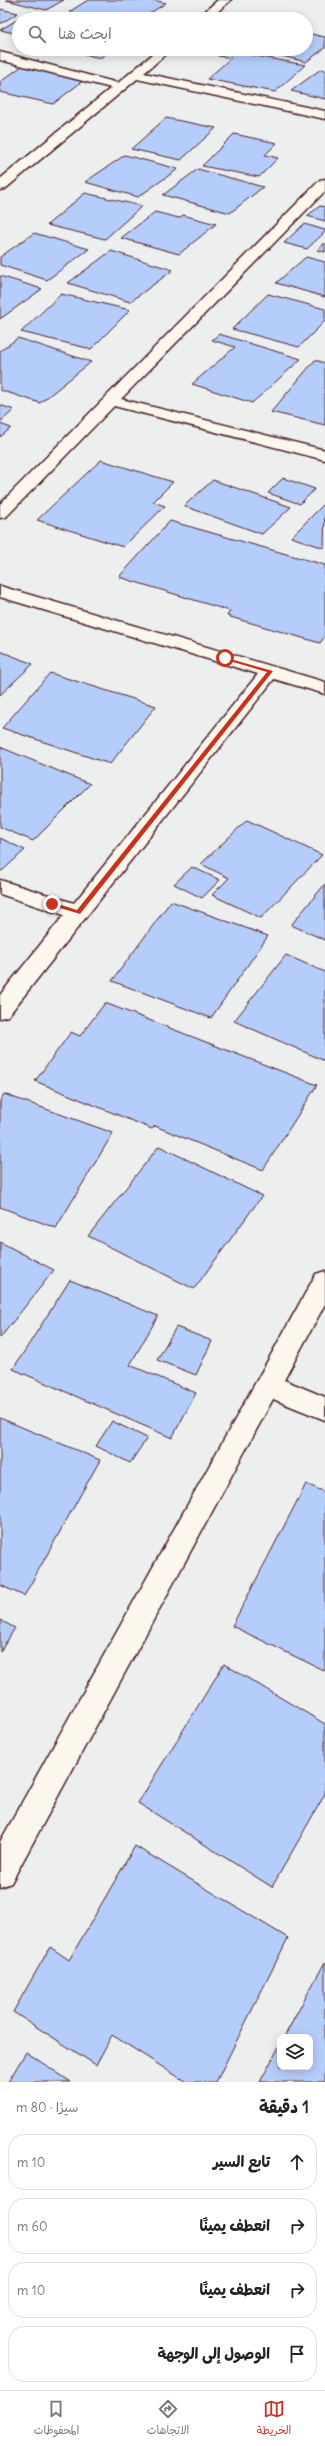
<!DOCTYPE html>
<html lang="ar">
<meta charset="utf-8">
<style>
body{margin:0;font-family:Delius,"Playpen Sans Arabic",sans-serif;background:#f2f2f2;color:#222;direction:rtl}
.controls{position:absolute;right:12px;bottom:12px;display:grid;overflow:hidden;border-radius:8px;box-shadow:0 2px 10px #0003}
.controls button{width:36px;height:36px;display:grid;place-items:center;padding:0;border:0;border-bottom:1px solid #e0e0e0;background:#fff;color:#222;font:20px sans-serif}
.stop{position:absolute;width:12px;height:12px;margin:-9px;border:3px solid #c8321e;border-radius:50%;background:#fff}
.stop.end{background:#c8321e;border-color:#fff;box-shadow:0 1px 4px #0008}
.list{margin:0;padding:0;list-style:none}
h2{display:flex;justify-content:space-between;align-items:center;height:52px;margin:0;padding:0 16px;font-size:17px}
h2 small{font-size:13px;font-weight:400;color:#767676}
.list li{display:grid;grid-template-columns:26px 1fr auto;gap:12px;align-items:center;box-sizing:border-box;height:56px;margin:0 8px 8px;padding:0 8px;border:1px solid #e0e0e0;border-radius:16px}
.list b{display:block;font-size:15px;white-space:nowrap}
.list em{font-size:13px;font-style:normal;color:#767676}
.icon{flex:none;width:22px;height:22px;fill:none;stroke:currentColor;stroke-width:2;stroke-linecap:round;stroke-linejoin:round}
.map{position:relative;flex:none;width:325px;height:2082px;overflow:hidden;direction:ltr}
.search{position:absolute;background:#fff;box-shadow:0 2px 10px #0003;left:12px;right:12px;top:12px;height:44px;display:flex;align-items:center;gap:10px;box-sizing:border-box;padding:0 14px;border-radius:22px;color:#767676;font-size:15px}
.sheet{height:308px;background:#fff}
nav{display:flex;justify-content:space-around;align-items:center;box-sizing:border-box;height:56px;border-top:1px solid #e0e0e0;background:#fff;font-size:11px;color:#767676}
nav a{display:grid;justify-items:center;gap:2px}
nav .on{color:#c8321e}
.map>svg:first-child{display:block}
.building{fill:#b5cdfb;stroke:#4a1f2b}
.lines{fill:none;stroke-linecap:round;stroke-linejoin:round}
.minor-casing{stroke:#4a1f2b;stroke-width:3}
.minor{fill:#fbf7ec;fill-rule:evenodd}
.route{fill:#c8321e}
</style>
<div class="map">
<svg width="325" height="2082" viewBox="0 0 325 2082">
<rect width="100%" height="100%" fill="#edefef"/>
<filter id="ink" filterUnits="userSpaceOnUse"><feTurbulence type="fractalNoise" baseFrequency=".025" numOctaves="2"/><feDisplacementMap in="SourceGraphic" scale="8" xChannelSelector="R" yChannelSelector="G"/><feConvolveMatrix kernelMatrix="1 2 1 2 8 2 1 2 1" color-interpolation-filters="sRGB"/></filter>
<g filter="url(#ink)">
<!-- building -->
<path class="building" d="M 6,0 L 64,0 L 46,10 Z
M 88,0 L 153,0 L 166,3 L 141,19 L 99,19 L 69,12 Z
M 0,9 L 18,13 L 0,24 Z
M 30,12 L 49,16 L 45,19 L 19,19 L 19,34 L 0,30 Z
M 306,33 L 325,37 L 325,48 L 306,62 L 254,49 L 306,49 Z
M 62,49 L 114,49 L 100,58 Z
M 225,50 L 305,65 L 275,92 L 207,79 L 231,58 L 218,56 Z
M 22,66 L 84,80 L 53,104 L 0,92 L 0,82 Z
M 321,69 L 325,70 L 325,99 L 291,91 Z
M 166,118 L 216,128 L 181,160 L 131,149 Z
M 234,134 L 277,143 L 265,155 L 278,158 L 259,177 L 202,166 Z
M 125,155 L 178,169 L 138,197 L 85,182 Z
M 198,169 L 263,187 L 230,213 L 163,195 Z
M 85,193 L 142,206 L 105,239 L 47,225 Z
M 320,206 L 325,207 L 325,221 L 307,216 Z
M 155,212 L 179,218 L 183,215 L 216,224 L 179,254 L 121,238 Z
M 304,224 L 325,230 L 325,232 L 307,249 L 284,243 Z
M 34,233 L 89,249 L 47,280 L 0,265 L 0,257 Z
M 325,243 L 325,252 L 317,250 Z
M 111,251 L 173,270 L 130,302 L 68,283 Z
M 306,257 L 325,262 L 325,297 L 276,283 Z
M 0,276 L 42,289 L 0,319 Z
M 61,294 L 130,310 L 91,349 L 21,332 Z
M 268,294 L 325,309 L 325,321 L 299,347 L 232,329 Z
M 219,334 L 301,359 L 252,403 L 192,384 L 235,347 L 212,340 Z
M 18,338 L 91,362 L 40,403 L 0,390 L 0,351 Z
M 315,360 L 325,363 L 325,425 L 271,412 Z
M 0,405 L 14,410 L 0,422 Z
M 0,424 L 11,428 L 0,437 Z
M 101,460 L 173,482 L 153,502 L 165,506 L 123,547 L 37,520 Z
M 283,478 L 315,489 L 300,504 L 268,493 Z
M 213,480 L 291,507 L 262,534 L 184,506 Z
M 325,503 L 324,548 L 291,537 Z
M 170,521 L 325,565 L 325,636 L 320,643 L 227,616 L 230,611 L 119,577 Z
M 0,651 L 33,664 L 0,695 Z
M 50,673 L 156,706 L 110,764 L 2,728 Z
M 0,747 L 90,784 L 33,841 L 0,827 Z
M 247,820 L 322,855 L 261,918 L 212,895 L 229,878 L 201,864 Z
M 0,838 L 25,850 L 2,871 L 0,870 Z
M 192,867 L 220,880 L 202,898 L 174,884 Z
M 325,884 L 325,940 L 291,925 Z
M 171,901 L 268,936 L 211,1018 L 112,981 Z
M 286,955 L 325,972 L 325,1061 L 234,1021 Z
M 105,1003 L 317,1085 L 263,1170 L 155,1126 L 152,1129 L 35,1081 L 71,1032 L 80,1036 Z
M 4,1094 L 113,1133 L 56,1228 L 0,1207 L 0,1101 Z
M 159,1146 L 262,1196 L 194,1289 L 88,1236 Z
M 0,1242 L 54,1270 L 0,1338 Z
M 70,1280 L 158,1316 L 130,1365 L 196,1393 L 172,1438 L 13,1369 Z
M 176,1327 L 212,1341 L 196,1375 L 157,1360 Z
M 0,1418 L 100,1460 L 24,1596 L 0,1585 Z
M 112,1421 L 147,1438 L 130,1463 L 96,1446 Z
M 306,1484 L 325,1492 L 325,1671 L 232,1626 Z
M 0,1620 L 15,1628 L 0,1652 Z
M 224,1664 L 325,1724 L 325,1794 L 272,1887 L 138,1803 Z
M 135,1846 L 288,1938 L 216,2082 L 186,2082 L 112,2035 L 96,2065 L 13,2012 L 50,1947 L 69,1960 Z
M 325,1962 L 325,2082 L 260,2082 L 280,2045 L 280,2067 L 310,2067 L 310,2037 L 284,2037 Z
M 26,2052 L 71,2082 L 8,2082 Z"/>
<g class="lines">
<!-- minor casing -->
<g class="minor-casing">
<path id="minor" d="M 218,0 L 231,0 L 209,19 L 196,19 Z
M 159,49 L 172,49 L 144,73 L 325,111 L 325,119 L 137,79 L 5,189 L 0,190 L 0,179 L 111,88 L 0,60 L 0,52 L 118,83 Z
M 325,179 L 325,191 L 121,399 L 325,450 L 325,460 L 114,406 L 6,517 L 0,518 L 0,504 L 320,180 Z
M 0,586 L 325,682 L 325,694 L 274,679 L 8,1016 L 0,1018 L 0,995 L 64,915 L 0,894 L 0,880 L 74,903 L 258,674 L 0,597 Z
M 325,1271 L 325,1304 L 284,1380 L 325,1397 L 325,1420 L 273,1399 L 11,1883 L 0,1887 L 0,1842 L 316,1274 Z"/>
</g>
<!-- minor -->
<use href="#minor" class="minor"/>
</g>
</g>
<!-- route -->
<path class="route" d="M 223,657 L 273,671 L 80,914 L 50,905 L 52,902 L 77,910 L 267,672 L 223,659 Z"/>
</svg>
<div class="controls">
<button><svg class="icon" aria-label="layers" viewBox="0 0 24 24"><path d="M12 4l9 5-9 5-9-5zM3 14l9 5 9-5"/></svg></button>
</div>
<div class="stop" style="left:225px;top:658px"></div>
<div class="stop end" style="left:52px;top:904px"></div>
<div class="search"><svg class="icon" aria-label="search" viewBox="0 0 24 24"><circle cx="10" cy="10" r="6"/><path d="M15 15l6 6"/></svg>ابحث هنا</div>
</div>
<section class="sheet">
<h2>1 دقيقة<small>سيرًا · 80 m</small></h2>
<ul class="list">
<li><svg class="icon" aria-label="ahead" viewBox="0 0 24 24"><path d="M12 20V5M6 11l6-6 6 6"/></svg><div><b>تابع السير</b></div><em>10 m</em></li>
<li><svg class="icon" aria-label="right" viewBox="0 0 24 24"><path d="M7 20v-9h11M14 6l5 5-5 5"/></svg><div><b>انعطف يمينًا</b></div><em>60 m</em></li>
<li><svg class="icon" aria-label="right" viewBox="0 0 24 24"><path d="M7 20v-9h11M14 6l5 5-5 5"/></svg><div><b>انعطف يمينًا</b></div><em>10 m</em></li>
<li><svg class="icon" aria-label="arrive" viewBox="0 0 24 24"><path d="M6 21V4h12l-3 4 3 4H6"/></svg><div><b>الوصول إلى الوجهة</b></div></li>
</ul>
</section>
<nav>
<a class="on"><svg class="icon" aria-label="map" viewBox="0 0 24 24"><path d="M3 6l6-2 6 2 6-2v14l-6 2-6-2-6 2zM9 4v14M15 6v14"/></svg>الخريطة</a>
<a><svg class="icon" aria-label="directions" viewBox="0 0 24 24"><path d="M12 3l9 9-9 9-9-9zM9 14v-3h6M13 9l2 2-2 2"/></svg>الاتجاهات</a>
<a><svg class="icon" aria-label="saved" viewBox="0 0 24 24"><path d="M7 4h10v16l-5-4-5 4z"/></svg>المحفوظات</a>
</nav>
